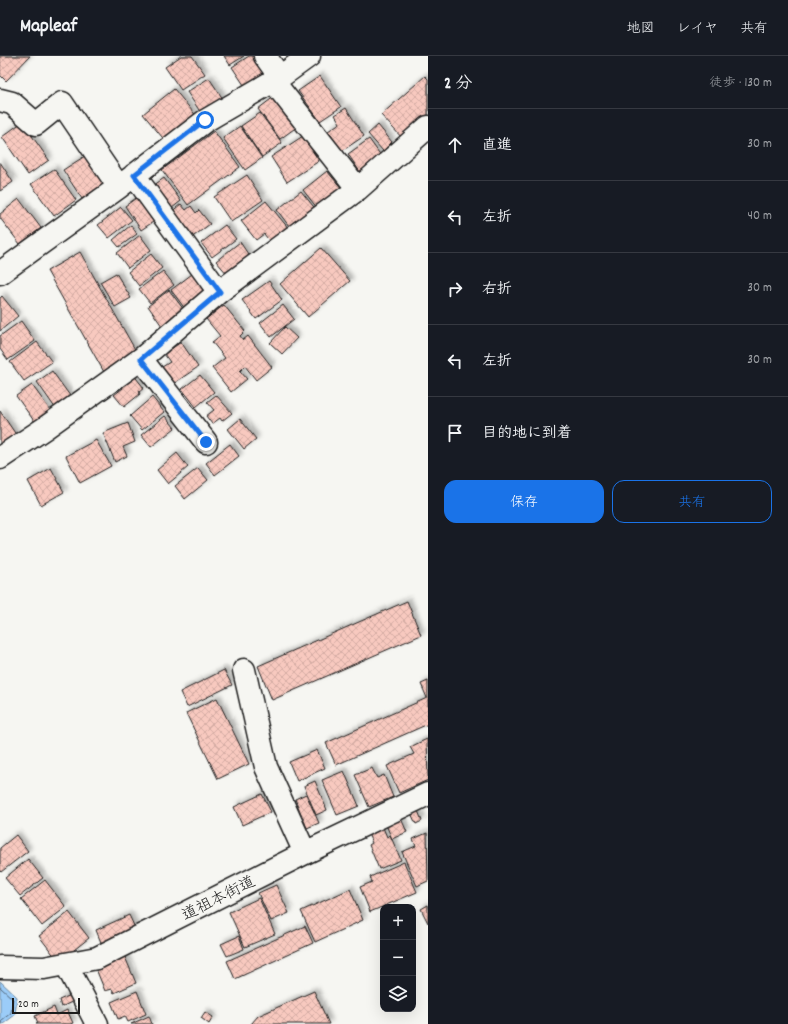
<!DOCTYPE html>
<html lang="ja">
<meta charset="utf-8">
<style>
body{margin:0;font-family:Dekko,"Klee One",sans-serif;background:#242831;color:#f1f3f6}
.controls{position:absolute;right:12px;bottom:12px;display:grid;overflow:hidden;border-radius:8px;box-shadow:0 4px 16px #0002}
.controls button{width:36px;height:36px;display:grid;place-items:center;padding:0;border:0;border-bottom:1px solid #363941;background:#171b24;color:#f1f3f6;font:20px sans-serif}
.scale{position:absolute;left:12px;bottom:10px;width:68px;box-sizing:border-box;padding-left:4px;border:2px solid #1c1c1c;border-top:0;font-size:11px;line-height:14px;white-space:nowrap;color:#1c1c1c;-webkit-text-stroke:3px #f6f6f2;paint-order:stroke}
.stop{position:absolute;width:12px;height:12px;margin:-9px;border:3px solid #1a73e8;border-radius:50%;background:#fff}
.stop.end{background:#1a73e8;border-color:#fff;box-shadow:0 1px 4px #0008}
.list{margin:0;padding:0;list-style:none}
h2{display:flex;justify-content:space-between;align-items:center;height:52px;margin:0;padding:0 16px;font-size:17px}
h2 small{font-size:13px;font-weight:400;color:#9ea1a6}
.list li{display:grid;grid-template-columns:26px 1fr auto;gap:12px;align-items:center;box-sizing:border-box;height:72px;padding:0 16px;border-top:1px solid #363941}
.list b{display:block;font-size:15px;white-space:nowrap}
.list em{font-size:13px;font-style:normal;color:#9ea1a6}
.actions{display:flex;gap:8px;padding:12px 16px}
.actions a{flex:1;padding:9px 0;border:1px solid #1a73e8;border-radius:12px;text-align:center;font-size:14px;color:#1a73e8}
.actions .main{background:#1a73e8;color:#fff}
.icon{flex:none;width:22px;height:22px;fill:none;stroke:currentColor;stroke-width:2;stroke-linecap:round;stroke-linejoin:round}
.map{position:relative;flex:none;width:428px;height:968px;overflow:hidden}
header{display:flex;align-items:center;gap:24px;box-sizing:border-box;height:56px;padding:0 20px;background:#171b24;border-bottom:1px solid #363941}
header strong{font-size:19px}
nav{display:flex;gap:22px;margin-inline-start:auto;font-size:14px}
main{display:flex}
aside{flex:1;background:#171b24}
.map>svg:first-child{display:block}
.water{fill:#9bccf8;stroke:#6886a0}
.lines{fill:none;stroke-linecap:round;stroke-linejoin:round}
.shore{stroke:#4f6274;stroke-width:1}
.building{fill:url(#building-cross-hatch);stroke:#1c1c1c;filter:url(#shadow)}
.minor-casing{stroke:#1c1c1c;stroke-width:25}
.minor{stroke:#f6f6f2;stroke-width:22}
.route{stroke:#1a73e8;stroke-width:5}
.labels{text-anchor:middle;stroke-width:4;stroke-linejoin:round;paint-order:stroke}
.street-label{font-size:16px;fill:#1c1c1c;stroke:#f6f6f2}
</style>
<header>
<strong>Mapleaf</strong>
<nav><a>地図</a><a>レイヤ</a><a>共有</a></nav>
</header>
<main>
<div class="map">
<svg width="428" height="968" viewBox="0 0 428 968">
<defs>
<pattern id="building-cross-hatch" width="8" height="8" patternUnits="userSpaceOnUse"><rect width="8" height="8" fill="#f8c9bf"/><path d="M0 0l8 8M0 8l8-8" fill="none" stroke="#d4aca4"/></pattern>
<filter id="shadow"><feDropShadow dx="3.5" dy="-3.5" stdDeviation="2" flood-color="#0004"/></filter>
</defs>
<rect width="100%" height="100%" fill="#f6f6f2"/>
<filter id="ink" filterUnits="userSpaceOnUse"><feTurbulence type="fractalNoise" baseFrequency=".025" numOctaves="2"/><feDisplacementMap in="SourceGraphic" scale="8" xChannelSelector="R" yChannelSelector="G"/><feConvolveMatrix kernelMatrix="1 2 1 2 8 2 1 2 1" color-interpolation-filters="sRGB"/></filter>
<g filter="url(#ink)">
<!-- water -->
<path class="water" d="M 0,925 L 17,941 L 15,959 L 3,968 L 0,968 Z"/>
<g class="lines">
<!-- shore -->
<path class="shore" d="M 0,931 L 13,943 L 11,957 L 2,964 L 1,968"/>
</g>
<!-- building -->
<path class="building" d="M 0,0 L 30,0 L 6,25 L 0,19 Z
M 181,0 L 192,0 L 205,18 L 181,34 L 165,11 Z
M 224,0 L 244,0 L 230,9 Z
M 249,0 L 257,0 L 269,18 L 246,32 L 232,11 Z
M 320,20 L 341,51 L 320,65 L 298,35 Z
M 425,20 L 428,23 L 428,60 L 403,83 L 381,59 Z
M 209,22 L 223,43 L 201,57 L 187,36 Z
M 174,33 L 198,62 L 167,87 L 143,58 Z
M 279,37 L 301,68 L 280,83 L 258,53 Z
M 346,52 L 364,80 L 342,95 L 328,75 L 340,67 L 335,59 Z
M 260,57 L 282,87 L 262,101 L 241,70 Z
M 22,66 L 49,104 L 28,119 L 2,81 Z
M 378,69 L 392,86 L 383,95 L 368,78 Z
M 240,70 L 262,102 L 245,114 L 223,82 Z
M 214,75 L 240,111 L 188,149 L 162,114 Z
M 303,80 L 319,105 L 287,126 L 271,101 Z
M 369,83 L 384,104 L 362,119 L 348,98 Z
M 85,100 L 104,128 L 82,143 L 63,114 Z
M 0,106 L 13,126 L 0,135 Z
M 54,113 L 76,144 L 54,160 L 31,128 Z
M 327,115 L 343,134 L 318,153 L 303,134 Z
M 247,119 L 263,144 L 231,166 L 214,141 Z
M 164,122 L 181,145 L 167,156 L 150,132 Z
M 301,135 L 317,155 L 292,174 L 277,154 Z
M 139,140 L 156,164 L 141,174 L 125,150 Z
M 19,143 L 41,172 L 20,188 L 0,162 L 0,158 Z
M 266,145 L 289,173 L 271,187 L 264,178 L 256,184 L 241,165 Z
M 181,148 L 186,154 L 191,150 L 196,157 L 199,154 L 210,168 L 190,183 L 170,157 Z
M 121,151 L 132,164 L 109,182 L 98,169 Z
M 131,169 L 137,178 L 119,191 L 113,184 Z
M 225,169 L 236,183 L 212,201 L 201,187 Z
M 140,179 L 151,194 L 128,212 L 117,197 Z
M 240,186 L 250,201 L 228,219 L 216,205 Z
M 321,192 L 350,225 L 308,261 L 280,228 Z
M 80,196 L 137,297 L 104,316 L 47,215 Z
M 151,198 L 162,212 L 139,230 L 128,216 Z
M 163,215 L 174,229 L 150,247 L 139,233 Z
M 196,215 L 211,234 L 186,254 L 171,234 Z
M 116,217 L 131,242 L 115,251 L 100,226 Z
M 269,225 L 282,244 L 256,263 L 242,244 Z
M 169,234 L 184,254 L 162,270 L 148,250 Z
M 2,240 L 18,260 L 0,275 L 0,242 Z
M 224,249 L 245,275 L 240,280 L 243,284 L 248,280 L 272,311 L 256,324 L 245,310 L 240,315 L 247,323 L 231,336 L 212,312 L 225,302 L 212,286 L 220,280 L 206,263 Z
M 283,249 L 294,263 L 271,281 L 260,267 Z
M 21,265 L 35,285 L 8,304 L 0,293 L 0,280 Z
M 285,271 L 297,282 L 282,298 L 270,287 Z
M 37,286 L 52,306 L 24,325 L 10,306 Z
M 181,286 L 198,311 L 173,328 L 162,311 L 170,306 L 164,298 Z
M 52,315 L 73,344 L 58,356 L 37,326 Z
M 132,317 L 144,332 L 139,336 L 140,338 L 124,351 L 114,339 L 123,332 L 119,327 Z
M 200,319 L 214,336 L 196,351 L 182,333 Z
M 32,329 L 53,358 L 37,369 L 16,340 Z
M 216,339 L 232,357 L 222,365 L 220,362 L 212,368 L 206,360 L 214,354 L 207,346 Z
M 152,341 L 164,356 L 142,374 L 130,360 Z
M 0,355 L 17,380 L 0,391 Z
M 165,360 L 175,372 L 151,391 L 141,379 Z
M 240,363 L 256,383 L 244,393 L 228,373 Z
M 128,367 L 135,386 L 123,391 L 127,400 L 115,406 L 103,377 Z
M 96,384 L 111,410 L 80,427 L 66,400 Z
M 230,388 L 239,400 L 215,419 L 206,407 Z
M 177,397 L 188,411 L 168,428 L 157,414 Z
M 51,412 L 64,436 L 41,449 L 28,425 Z
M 198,412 L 208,424 L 185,443 L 175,430 Z
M 407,545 L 421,579 L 272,644 L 258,610 Z
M 224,614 L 232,629 L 187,651 L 180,636 Z
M 428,625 L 428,668 L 336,709 L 326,687 L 427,642 L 421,628 Z
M 217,642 L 249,708 L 218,723 L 186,657 Z
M 427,683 L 428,724 L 399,737 L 387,710 L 414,698 L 410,691 Z
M 317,694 L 325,712 L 297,725 L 289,706 Z
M 372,712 L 377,722 L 384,719 L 393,741 L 369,751 L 355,719 Z
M 344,715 L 359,750 L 337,759 L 322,724 Z
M 315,725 L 327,754 L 316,759 L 304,730 Z
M 262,738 L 271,756 L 242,769 L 234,751 Z
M 306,738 L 319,767 L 307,772 L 295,743 Z
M 417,752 L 422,765 L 416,768 L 410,755 Z
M 399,758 L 407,776 L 392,783 L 384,764 Z
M 381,767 L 387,781 L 390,779 L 401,804 L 379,813 L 369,789 L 372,787 L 366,773 Z
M 427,777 L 428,825 L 417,830 L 402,796 L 416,790 L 413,783 Z
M 16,779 L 28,795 L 1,816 L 0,815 L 0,792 Z
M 28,803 L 43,822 L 20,840 L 5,822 Z
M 404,806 L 417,836 L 370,856 L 360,831 L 372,826 L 370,821 Z
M 45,824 L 66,851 L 42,870 L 21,843 Z
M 276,829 L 289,857 L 271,865 L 258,837 Z
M 350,833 L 363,864 L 315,886 L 301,855 Z
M 259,842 L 275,878 L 245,891 L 229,856 Z
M 428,849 L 428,867 L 421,853 Z
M 69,856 L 89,882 L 59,906 L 39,880 Z
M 129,859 L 136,874 L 102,889 L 96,874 Z
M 305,870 L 313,887 L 235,923 L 227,905 Z
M 239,880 L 244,893 L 227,900 L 221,888 Z
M 125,901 L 136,927 L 114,937 L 112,933 L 105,935 L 96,913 Z
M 137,935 L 146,958 L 128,966 L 125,960 L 118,963 L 111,946 Z
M 314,935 L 329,968 L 251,968 L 258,960 Z
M 71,939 L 74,945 L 61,951 L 59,944 Z
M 54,951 L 57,959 L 67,954 L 73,967 L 70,968 L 36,968 L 38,967 L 35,960 Z
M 205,956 L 213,961 L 209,968 L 201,962 Z
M 149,960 L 152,968 L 131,968 Z"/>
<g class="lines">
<!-- minor casing -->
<g class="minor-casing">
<path id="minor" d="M 265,0 L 280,21
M 273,25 L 358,133
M 0,44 L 12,47 L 36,68 L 62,47 L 119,131
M 134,119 L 219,236
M 0,217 L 119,131 L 205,65 L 280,21 L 309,0
M 141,303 L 206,386
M 0,402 L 45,372 L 141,303 L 219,236 L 358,133 L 428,71
M 244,614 L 266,711 L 305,797
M 66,908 L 97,968
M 0,911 L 44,912 L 97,902 L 305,797 L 428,738"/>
</g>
<!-- minor -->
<use href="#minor" class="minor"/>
</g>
</g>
<g class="lines" filter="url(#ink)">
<!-- route -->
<path class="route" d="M 205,64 L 134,119 L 220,236 L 141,303 L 206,386"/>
</g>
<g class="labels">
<!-- street labels -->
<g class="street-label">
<text transform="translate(218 841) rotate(-27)" y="6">道祖本街道</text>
</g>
</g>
</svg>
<div class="controls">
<button>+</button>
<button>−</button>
<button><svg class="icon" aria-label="layers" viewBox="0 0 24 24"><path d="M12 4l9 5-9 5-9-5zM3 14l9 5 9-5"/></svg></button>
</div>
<div class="scale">20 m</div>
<div class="stop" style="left:205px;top:64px"></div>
<div class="stop end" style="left:206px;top:386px"></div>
</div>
<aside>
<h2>2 分<small>徒歩 · 130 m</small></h2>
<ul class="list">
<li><svg class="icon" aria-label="ahead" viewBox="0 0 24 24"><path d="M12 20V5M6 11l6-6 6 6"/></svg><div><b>直進</b></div><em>30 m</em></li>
<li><svg class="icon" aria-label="left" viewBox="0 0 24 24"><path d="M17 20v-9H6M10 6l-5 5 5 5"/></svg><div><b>左折</b></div><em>40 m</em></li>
<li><svg class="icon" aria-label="right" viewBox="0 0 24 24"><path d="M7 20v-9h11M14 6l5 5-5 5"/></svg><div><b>右折</b></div><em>30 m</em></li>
<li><svg class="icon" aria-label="left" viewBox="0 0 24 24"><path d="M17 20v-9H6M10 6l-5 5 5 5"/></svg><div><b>左折</b></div><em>30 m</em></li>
<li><svg class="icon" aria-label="arrive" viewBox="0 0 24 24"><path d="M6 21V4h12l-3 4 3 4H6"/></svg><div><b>目的地に到着</b></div></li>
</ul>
<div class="actions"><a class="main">保存</a><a>共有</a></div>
</aside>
</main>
